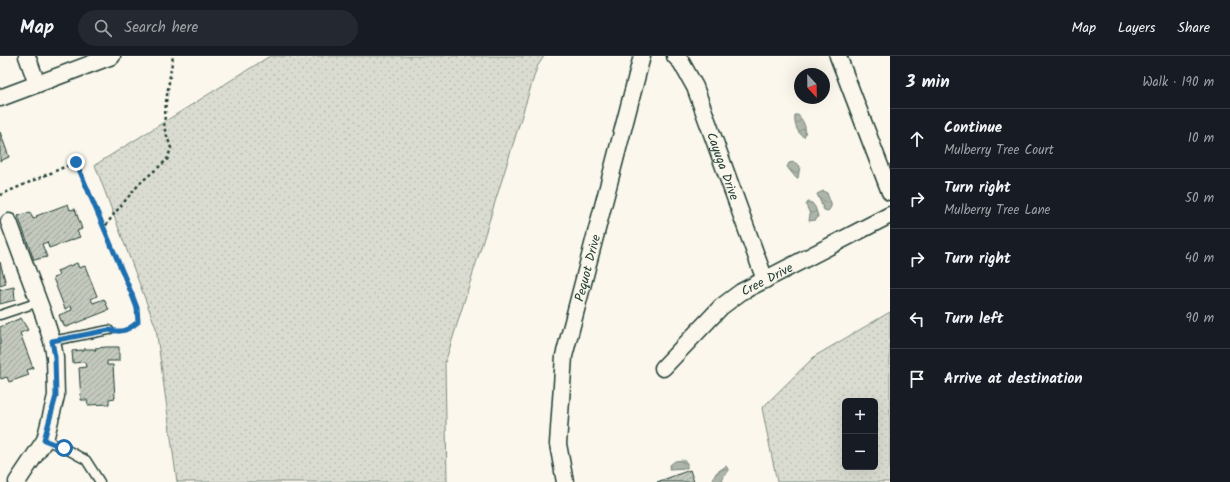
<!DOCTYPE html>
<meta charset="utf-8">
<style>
body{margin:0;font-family:Kalam,sans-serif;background:#242831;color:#f1f3f6}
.controls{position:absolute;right:12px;bottom:12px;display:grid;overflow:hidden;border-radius:6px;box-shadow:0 4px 16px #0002}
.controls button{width:36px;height:36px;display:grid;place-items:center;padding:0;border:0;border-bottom:1px solid #363941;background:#171b24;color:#f1f3f6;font:20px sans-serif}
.compass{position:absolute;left:794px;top:12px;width:36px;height:36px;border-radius:50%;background:#171b24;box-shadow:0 4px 16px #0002;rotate:158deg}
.stop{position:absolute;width:12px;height:12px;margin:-9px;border:3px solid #1f6fb2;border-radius:50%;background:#fff}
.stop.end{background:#1f6fb2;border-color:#fff;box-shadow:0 1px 4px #0008}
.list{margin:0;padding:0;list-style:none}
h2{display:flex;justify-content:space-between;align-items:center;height:52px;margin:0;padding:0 16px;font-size:17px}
h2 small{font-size:13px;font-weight:400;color:#9ea1a6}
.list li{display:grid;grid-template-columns:26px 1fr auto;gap:12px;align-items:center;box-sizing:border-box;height:60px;padding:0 16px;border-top:1px solid #363941}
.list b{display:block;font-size:15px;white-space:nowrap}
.list p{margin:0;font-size:13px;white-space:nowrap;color:#9ea1a6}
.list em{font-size:13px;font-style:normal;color:#9ea1a6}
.icon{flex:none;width:22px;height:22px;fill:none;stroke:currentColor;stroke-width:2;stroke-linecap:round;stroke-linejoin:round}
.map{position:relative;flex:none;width:890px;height:426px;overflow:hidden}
header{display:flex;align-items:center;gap:24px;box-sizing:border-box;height:56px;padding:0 20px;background:#171b24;border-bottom:1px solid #363941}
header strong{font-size:19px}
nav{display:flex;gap:22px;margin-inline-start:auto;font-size:14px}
.search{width:280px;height:36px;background:#242831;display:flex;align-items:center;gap:10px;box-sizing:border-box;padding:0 14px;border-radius:22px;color:#9ea1a6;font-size:15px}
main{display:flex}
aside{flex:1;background:#171b24}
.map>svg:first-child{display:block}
.grass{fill:url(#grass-dots);stroke:#7d8c82;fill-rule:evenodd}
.water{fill:url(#water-waves);stroke:#74847b}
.building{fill:url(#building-hatch);stroke:#1f3d34}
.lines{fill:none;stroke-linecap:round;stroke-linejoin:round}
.lane-casing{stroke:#1f3d34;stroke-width:11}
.street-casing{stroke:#1f3d34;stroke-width:19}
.path{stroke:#1f3d34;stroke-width:2.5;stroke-dasharray:3 3;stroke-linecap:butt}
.lane{stroke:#fbf7ec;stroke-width:8}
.street{stroke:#fbf7ec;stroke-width:16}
.route{stroke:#1f6fb2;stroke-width:5}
.labels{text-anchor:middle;stroke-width:3;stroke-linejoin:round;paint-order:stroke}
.street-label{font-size:13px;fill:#1f3d34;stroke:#fbf7ec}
</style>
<header>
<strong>Map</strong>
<div class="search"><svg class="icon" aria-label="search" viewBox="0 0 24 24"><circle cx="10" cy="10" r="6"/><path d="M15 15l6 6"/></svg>Search here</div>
<nav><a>Map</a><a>Layers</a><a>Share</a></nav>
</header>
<main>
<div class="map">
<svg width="890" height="426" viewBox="0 0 890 426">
<defs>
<pattern id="grass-dots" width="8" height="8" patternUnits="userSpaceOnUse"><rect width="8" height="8" fill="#dbdcd1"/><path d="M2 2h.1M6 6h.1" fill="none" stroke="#bcbeb4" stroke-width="1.8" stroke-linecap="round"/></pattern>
<pattern id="water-waves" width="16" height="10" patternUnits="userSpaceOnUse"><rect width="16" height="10" fill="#adb4aa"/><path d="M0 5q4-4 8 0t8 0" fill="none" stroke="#8c948b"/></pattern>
<pattern id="building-hatch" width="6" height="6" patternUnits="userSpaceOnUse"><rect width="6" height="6" fill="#c4c9be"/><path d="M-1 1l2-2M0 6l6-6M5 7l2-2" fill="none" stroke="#9fa49b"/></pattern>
</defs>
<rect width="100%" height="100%" fill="#fbf7ec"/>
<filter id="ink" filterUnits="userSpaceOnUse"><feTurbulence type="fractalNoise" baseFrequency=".025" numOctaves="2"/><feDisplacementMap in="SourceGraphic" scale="8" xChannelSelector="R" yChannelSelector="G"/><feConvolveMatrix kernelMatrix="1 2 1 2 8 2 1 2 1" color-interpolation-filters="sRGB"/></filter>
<g filter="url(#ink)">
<!-- grass -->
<path class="grass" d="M 270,0 L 544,0 L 537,11 L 445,307 L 447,426 L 177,426 L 156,272 L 95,109 Z
M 890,256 L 890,426 L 777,426 L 762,352 L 815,300 ZM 845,345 L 875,345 L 875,411 L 845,411 Z"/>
<!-- water -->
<path class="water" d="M 795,59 L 798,59 C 803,64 808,73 804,81 C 796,76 794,67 795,59 Z
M 794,106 L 800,110 L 798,122 L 796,122 L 787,111 L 789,107 Z
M 823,135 L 827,137 C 829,145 835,148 828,155 L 824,154 L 817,138 Z
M 808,146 L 812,147 L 815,151 L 818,160 L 816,164 L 809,165 L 810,158 L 806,149 Z
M 683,404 L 687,407 L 687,412 L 669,413 L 670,409 L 675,405 Z
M 726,410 L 729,415 L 724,420 L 722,426 L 712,425 L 716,417 Z"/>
<!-- building -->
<path class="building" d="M 0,76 L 9,101 L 0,105 Z
M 68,148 L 70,154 L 75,153 L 82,173 L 77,175 L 80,181 L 49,192 L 47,186 L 42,188 L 47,201 L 34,204 L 18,160 L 30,156 L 33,163 L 37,161 L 36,160 Z
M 0,206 L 6,228 L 0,230 Z
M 77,207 L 79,212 L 85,210 L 97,240 L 91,243 L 93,247 L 104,243 L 109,254 L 66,271 L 65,271 L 62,265 L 61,265 L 59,259 L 72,254 L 71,250 L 65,253 L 53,222 L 59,220 L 57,215 Z
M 14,231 L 15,244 L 0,248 L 0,232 L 1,234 Z
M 21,262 L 28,274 L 20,277 L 33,312 L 27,314 L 29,319 L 9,326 L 7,321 L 1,323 L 0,321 L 0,271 Z
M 107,291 L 119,291 L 119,305 L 107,305 L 107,309 L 113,309 L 115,342 L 109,343 L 109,348 L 88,349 L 87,344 L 81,344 L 79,312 L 86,311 L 85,306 L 73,307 L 72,295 L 82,294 L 82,295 L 84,295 L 84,293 L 94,293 L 94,294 L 96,294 L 95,292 Z
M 690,414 L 694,426 L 657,426 Z"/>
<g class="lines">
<!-- lane casing -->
<g class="lane-casing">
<path id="lane" d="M 0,259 L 39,246
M 52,285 L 109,274
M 45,384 L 64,392 L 86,404 L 100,426"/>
</g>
<!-- street casing -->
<g class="street-casing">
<g id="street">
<path d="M 27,0 L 37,28"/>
<path id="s1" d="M 675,0 L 681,6 L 695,31 L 765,224"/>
<path d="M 838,0 L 890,136"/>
<path d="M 0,42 L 112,0"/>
<path d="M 9,166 L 44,260 L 52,285 L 55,301 L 56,340 L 45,384 L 17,426"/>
<path id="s2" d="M 663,312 L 721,251 L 741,236 L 890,159"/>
<path id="s3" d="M 565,426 L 558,388 L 564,300 L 642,0"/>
</g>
</g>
<!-- path -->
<path class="path" d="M 0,139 L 76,106 L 104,171
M 118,276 L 129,273 L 138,265 L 137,252 L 104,172 L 114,158 L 140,127 L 167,104 L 171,92 L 164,71 L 166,46 L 173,0"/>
<!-- lane -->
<use href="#lane" class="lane"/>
<!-- street -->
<use href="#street" class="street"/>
</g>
</g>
<g class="lines" filter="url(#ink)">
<!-- route -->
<path class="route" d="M 64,392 L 44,384 L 56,340 L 55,301 L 52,285 L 109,274 C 122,277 128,274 138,266 L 137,252 L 131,236 L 76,106"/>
</g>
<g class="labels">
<!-- street labels -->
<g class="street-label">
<text dy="5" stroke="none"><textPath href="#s1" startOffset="121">Cayuga Drive</textPath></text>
<text dy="5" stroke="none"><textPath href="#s3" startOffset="218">Pequot Drive</textPath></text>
<text dy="5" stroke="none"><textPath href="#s2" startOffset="138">Cree Drive</textPath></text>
</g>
</g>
</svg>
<div class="controls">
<button>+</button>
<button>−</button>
</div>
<svg class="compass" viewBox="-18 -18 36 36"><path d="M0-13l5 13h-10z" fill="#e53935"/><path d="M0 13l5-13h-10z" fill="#9ea1a6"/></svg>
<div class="stop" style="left:64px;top:392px"></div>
<div class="stop end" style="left:76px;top:106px"></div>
</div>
<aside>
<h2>3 min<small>Walk · 190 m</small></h2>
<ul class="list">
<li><svg class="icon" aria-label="ahead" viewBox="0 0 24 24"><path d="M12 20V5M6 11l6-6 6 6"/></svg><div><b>Continue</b><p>Mulberry Tree Court</p></div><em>10 m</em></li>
<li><svg class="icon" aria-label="right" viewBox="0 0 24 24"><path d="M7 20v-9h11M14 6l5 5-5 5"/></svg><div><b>Turn right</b><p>Mulberry Tree Lane</p></div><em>50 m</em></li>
<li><svg class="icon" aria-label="right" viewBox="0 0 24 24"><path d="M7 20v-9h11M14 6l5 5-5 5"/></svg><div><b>Turn right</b></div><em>40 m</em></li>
<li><svg class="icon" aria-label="left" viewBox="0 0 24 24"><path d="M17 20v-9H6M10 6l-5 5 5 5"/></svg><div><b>Turn left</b></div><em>90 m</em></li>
<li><svg class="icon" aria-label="arrive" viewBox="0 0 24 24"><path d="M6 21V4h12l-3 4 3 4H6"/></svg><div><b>Arrive at destination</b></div></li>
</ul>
</aside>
</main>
